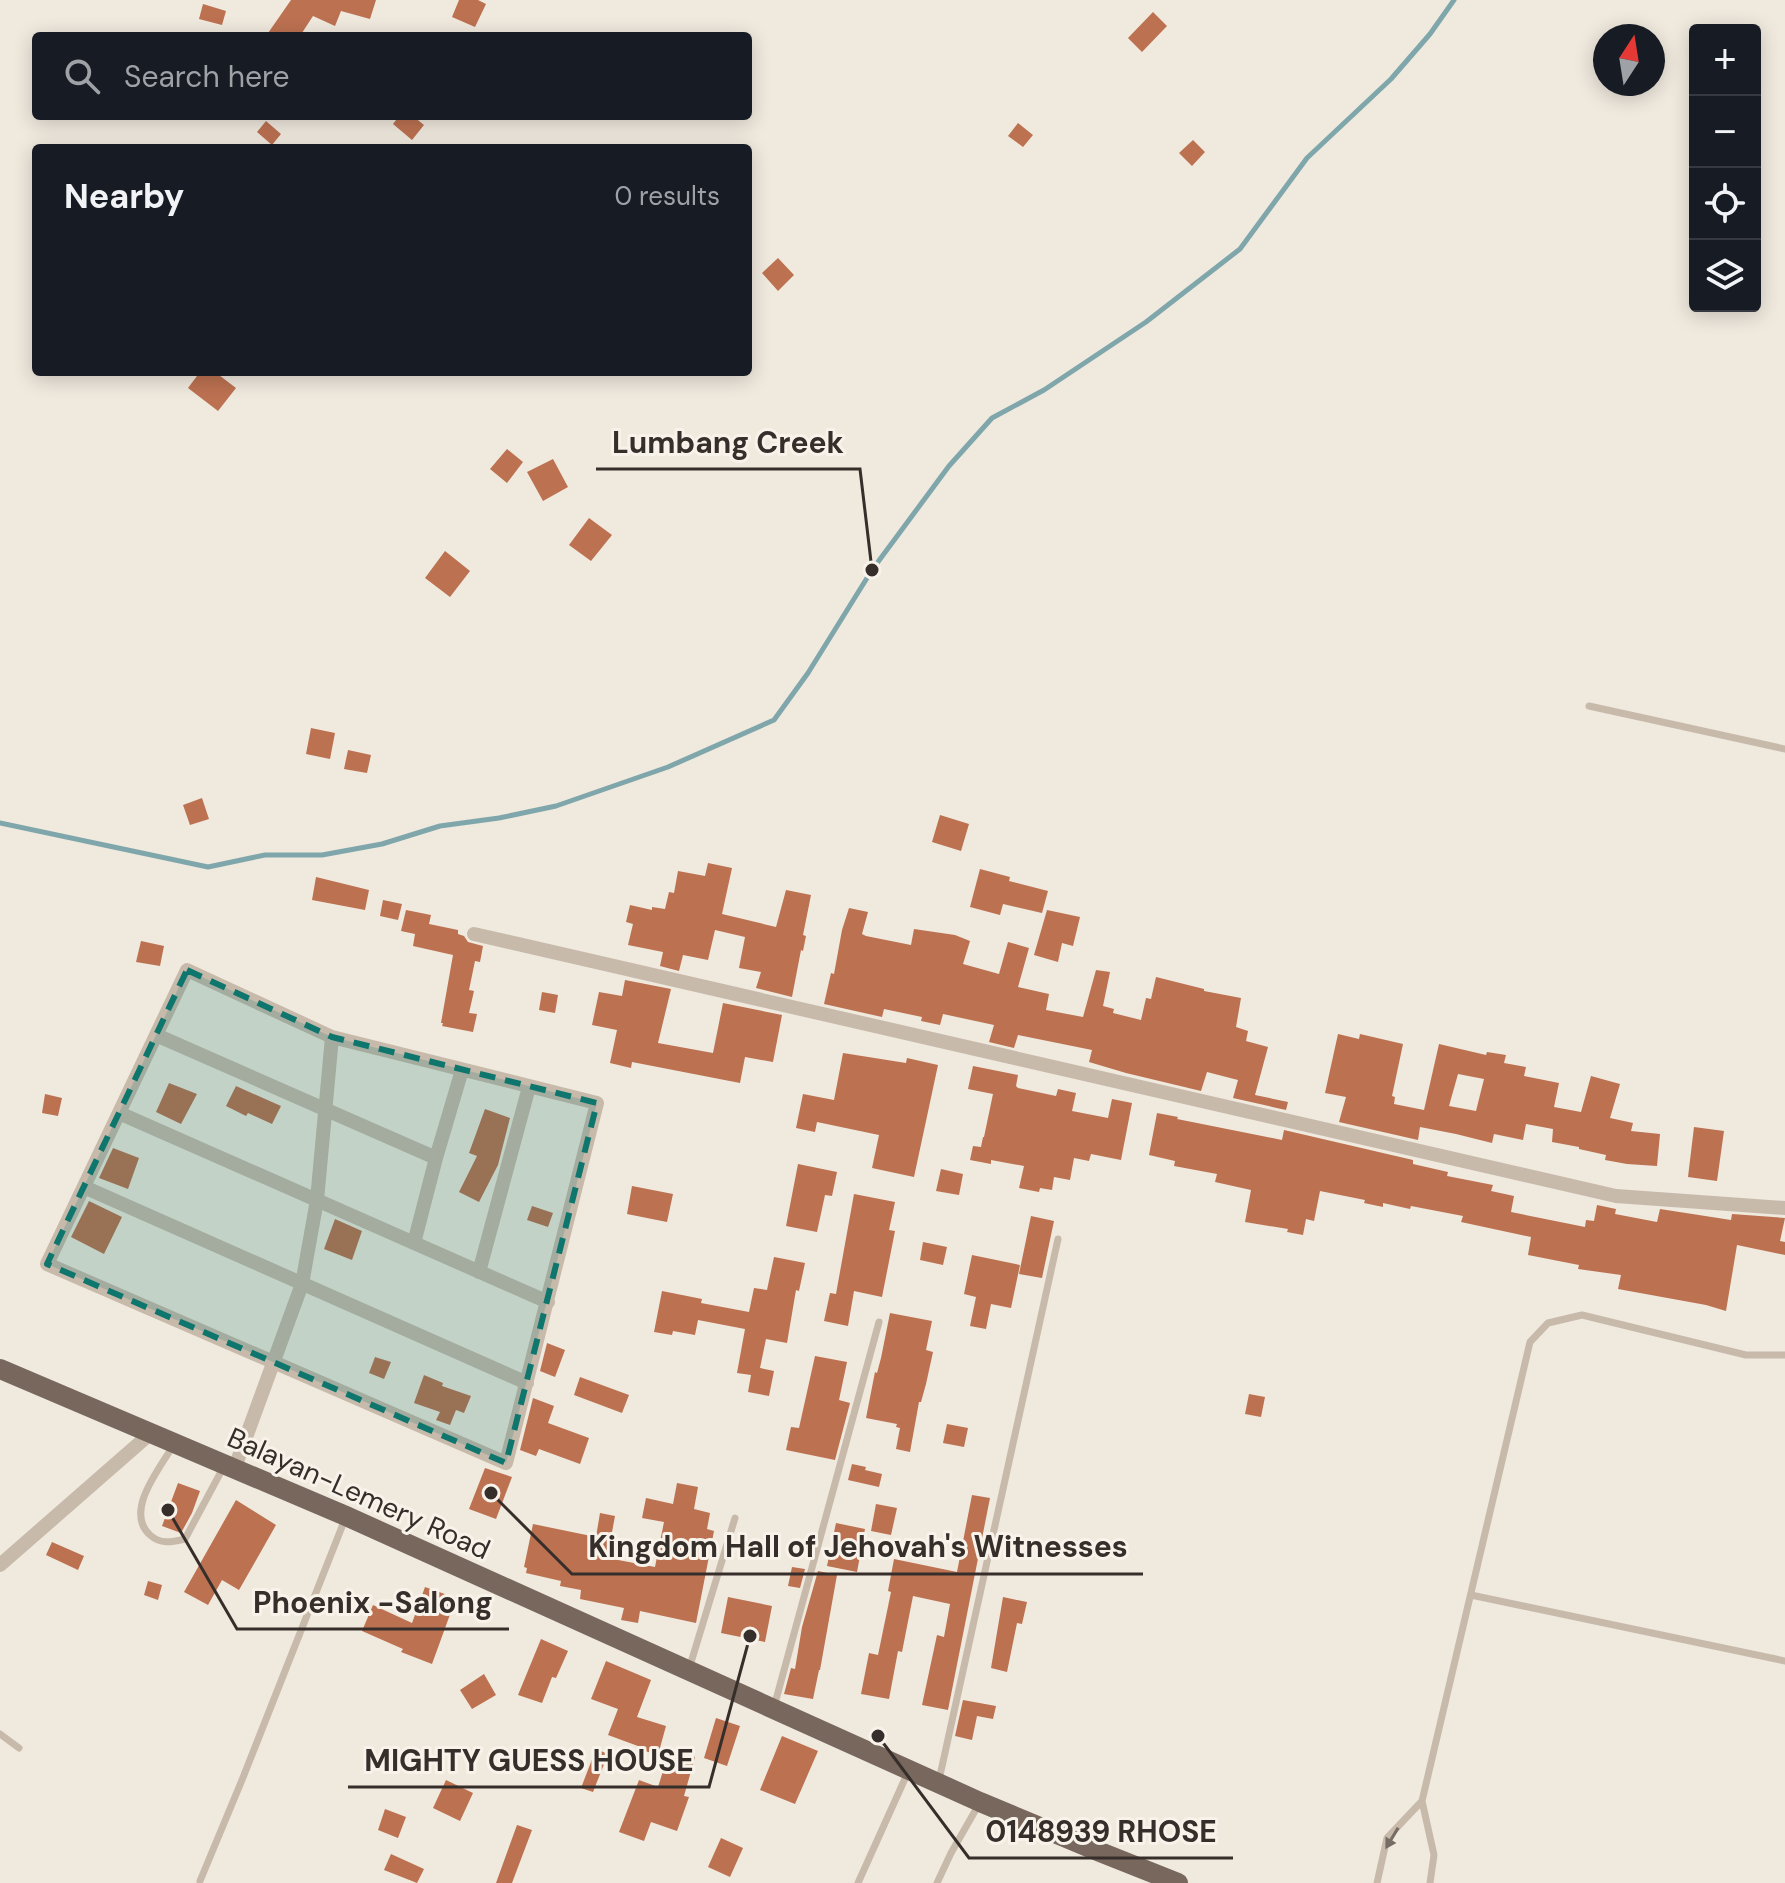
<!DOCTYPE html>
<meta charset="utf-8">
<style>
body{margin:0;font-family:"DM Sans",sans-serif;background:#242831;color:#f1f3f6}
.controls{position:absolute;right:24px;top:24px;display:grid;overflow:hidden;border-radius:8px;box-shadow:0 4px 20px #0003}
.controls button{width:72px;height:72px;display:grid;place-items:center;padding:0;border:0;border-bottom:2px solid #363941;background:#171b24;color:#f1f3f6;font:40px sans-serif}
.compass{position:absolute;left:1593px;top:24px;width:72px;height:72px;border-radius:50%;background:#171b24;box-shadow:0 4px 20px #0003;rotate:12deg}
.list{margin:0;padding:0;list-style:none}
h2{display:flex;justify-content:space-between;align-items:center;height:104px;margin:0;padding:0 32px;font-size:34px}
h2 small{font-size:26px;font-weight:400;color:#9ea1a6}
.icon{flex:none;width:44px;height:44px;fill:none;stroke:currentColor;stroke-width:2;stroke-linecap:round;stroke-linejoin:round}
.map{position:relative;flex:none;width:1785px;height:1883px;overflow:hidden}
.search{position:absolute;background:#171b24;box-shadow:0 4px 20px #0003;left:32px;top:32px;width:720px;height:88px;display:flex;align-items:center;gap:20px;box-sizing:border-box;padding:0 28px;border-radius:8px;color:#9ea1a6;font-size:30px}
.panel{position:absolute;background:#171b24;box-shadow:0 4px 20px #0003;left:32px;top:144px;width:720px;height:232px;border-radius:8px}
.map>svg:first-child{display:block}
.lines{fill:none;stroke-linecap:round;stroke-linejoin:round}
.stream{stroke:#7fa7ab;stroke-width:5}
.building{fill:#bc7151;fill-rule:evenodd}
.service{stroke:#c8baab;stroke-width:7}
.minor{stroke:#c8baab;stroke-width:14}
.primary{stroke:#77675c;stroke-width:20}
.oneway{fill:#786d64}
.marked{fill:#0f766e;fill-opacity:0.2;stroke:#0f766e;stroke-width:6;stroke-dasharray:16 10;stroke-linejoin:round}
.labels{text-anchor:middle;stroke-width:6;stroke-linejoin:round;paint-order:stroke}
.street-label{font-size:28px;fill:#362e2a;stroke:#f8f3ea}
.leader{fill:none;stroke:#362e2a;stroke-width:3}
.callout-dot{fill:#362e2a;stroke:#f8f3ea;stroke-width:3}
.callout-label{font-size:30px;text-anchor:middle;font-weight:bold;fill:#362e2a;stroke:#f8f3ea;stroke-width:6;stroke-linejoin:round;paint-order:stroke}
</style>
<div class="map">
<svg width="1785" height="1883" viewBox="0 0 1785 1883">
<rect width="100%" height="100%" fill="#f0e9de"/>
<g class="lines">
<!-- stream -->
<path class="stream" d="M 0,823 L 208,867 L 265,855 L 322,855 L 382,844 L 440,826 L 499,818 L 556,806 L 668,767 L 774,720 L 808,673 L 872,570 L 949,466 L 992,418 L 1044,390 L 1146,322 L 1240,249 L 1307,158 L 1391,79 L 1430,34 L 1454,0"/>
</g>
<!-- building -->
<path class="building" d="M 291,0 L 376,0 L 370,19 L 341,11 L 335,26 L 313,16 L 300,36 L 266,36 Z
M 459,0 L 478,0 L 486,4 L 475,27 L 452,17 Z
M 203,4 L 226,11 L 222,25 L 199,19 Z
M 1153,12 L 1167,26 L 1142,52 L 1128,38 Z
M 399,116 L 413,116 L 424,125 L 412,140 L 393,124 Z
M 266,121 L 281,134 L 272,145 L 257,132 Z
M 1018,123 L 1033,135 L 1023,147 L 1008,136 Z
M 1193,140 L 1205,152 L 1192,166 L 1179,153 Z
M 778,258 L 794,275 L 778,291 L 762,273 Z
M 200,372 L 215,372 L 236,388 L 218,411 L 188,388 Z
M 507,449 L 523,462 L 507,483 L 490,469 Z
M 553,459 L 568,487 L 543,501 L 527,472 Z
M 589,518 L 612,535 L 591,561 L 569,545 Z
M 445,551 L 470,571 L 450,597 L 425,578 Z
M 311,728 L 335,733 L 330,759 L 306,754 Z
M 348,750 L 371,755 L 367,773 L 344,769 Z
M 202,798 L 209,819 L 190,825 L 183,805 Z
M 940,815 L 969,824 L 961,851 L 932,842 Z
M 708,863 L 732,868 L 722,914 L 776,927 L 786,890 L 811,895 L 803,935 L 806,936 L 803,951 L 801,950 L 792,997 L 756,988 L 761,972 L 739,968 L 745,937 L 715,930 L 708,960 L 683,955 L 679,971 L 660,966 L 663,952 L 628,945 L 633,924 L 626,922 L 630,905 L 652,910 L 652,907 L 665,909 L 669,892 L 674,893 L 678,871 L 705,876 Z
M 980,869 L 1010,877 L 1009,881 L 1048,891 L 1042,913 L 1003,904 L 1000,915 L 970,907 Z
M 316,877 L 369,890 L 365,910 L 312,900 Z
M 383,900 L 402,904 L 398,920 L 380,916 Z
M 849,908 L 868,912 L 862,934 L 866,936 L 911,945 L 914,929 L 955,935 L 970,941 L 963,964 L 999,974 L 1008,942 L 1029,948 L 1018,987 L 1049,994 L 1046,1010 L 1083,1017 L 1096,970 L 1110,972 L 1103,1006 L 1114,1009 L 1113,1013 L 1141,1020 L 1146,998 L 1151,999 L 1156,977 L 1204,989 L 1204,991 L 1241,998 L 1236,1027 L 1248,1031 L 1246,1041 L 1268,1047 L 1255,1095 L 1288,1102 L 1286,1110 L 1233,1098 L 1238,1080 L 1207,1072 L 1201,1091 L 1126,1073 L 1089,1062 L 1092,1050 L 1018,1035 L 1014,1048 L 989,1042 L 994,1025 L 943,1014 L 940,1025 L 921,1021 L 922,1017 L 884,1009 L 882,1017 L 824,1004 L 831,973 L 834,974 L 842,930 Z
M 406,910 L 431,915 L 429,924 L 458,930 L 458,934 L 464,936 L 468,942 L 483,946 L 480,962 L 475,961 L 469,990 L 474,991 L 469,1013 L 477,1014 L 473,1032 L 442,1026 L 443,1023 L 441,1023 L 453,955 L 413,946 L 415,934 L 401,931 Z
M 1047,910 L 1080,917 L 1073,946 L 1062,943 L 1058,962 L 1034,955 Z
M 141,941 L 164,946 L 160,966 L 136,962 Z
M 625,980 L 671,989 L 658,1043 L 713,1053 L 723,1003 L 782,1015 L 773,1062 L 745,1057 L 740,1083 L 632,1062 L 631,1068 L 610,1063 L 617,1030 L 592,1025 L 599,992 L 622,996 Z
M 542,992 L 558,995 L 555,1013 L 539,1010 Z
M 1338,1034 L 1359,1039 L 1360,1034 L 1403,1044 L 1392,1096 L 1395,1097 L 1394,1104 L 1424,1110 L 1439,1044 L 1486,1055 L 1487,1052 L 1506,1055 L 1504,1063 L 1526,1067 L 1524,1076 L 1559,1083 L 1554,1107 L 1581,1112 L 1591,1076 L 1620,1084 L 1610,1118 L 1633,1123 L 1631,1131 L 1660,1134 L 1657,1166 L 1627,1164 L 1605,1160 L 1606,1155 L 1579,1149 L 1579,1147 L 1552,1142 L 1553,1129 L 1526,1124 L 1523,1140 L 1494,1134 L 1492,1143 L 1456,1134 L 1420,1127 L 1418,1140 L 1339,1122 L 1346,1097 L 1325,1093 ZM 1458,1074 L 1484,1079 L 1476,1111 L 1449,1106 Z
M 843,1053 L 906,1063 L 907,1058 L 938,1065 L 914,1177 L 872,1168 L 879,1135 L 817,1122 L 815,1132 L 796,1128 L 803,1094 L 834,1100 Z
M 973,1066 L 1018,1075 L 1016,1086 L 1018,1088 L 1056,1096 L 1058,1089 L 1076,1093 L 1072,1111 L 1108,1118 L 1112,1099 L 1132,1103 L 1121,1160 L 1091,1154 L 1089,1161 L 1074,1158 L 1070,1180 L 1054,1177 L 1052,1190 L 1040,1188 L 1039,1192 L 1019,1188 L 1024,1166 L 991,1160 L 991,1164 L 970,1160 L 973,1146 L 981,1147 L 983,1137 L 984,1137 L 993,1094 L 968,1089 Z
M 169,1083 L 197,1094 L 181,1124 L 156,1112 Z
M 236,1086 L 281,1106 L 272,1124 L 248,1113 L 246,1116 L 226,1106 Z
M 45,1094 L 62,1098 L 58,1116 L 42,1113 Z
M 485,1109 L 510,1118 L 498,1165 L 479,1202 L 459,1192 L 477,1156 L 469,1153 Z
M 1157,1113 L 1178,1117 L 1177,1119 L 1282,1140 L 1284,1130 L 1413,1160 L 1413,1164 L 1448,1172 L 1447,1176 L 1493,1185 L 1491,1191 L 1514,1196 L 1511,1212 L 1585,1227 L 1586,1220 L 1594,1221 L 1597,1205 L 1616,1209 L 1615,1214 L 1657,1222 L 1660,1209 L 1731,1220 L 1732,1214 L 1785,1218 L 1780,1241 L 1785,1242 L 1785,1255 L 1737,1245 L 1726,1311 L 1706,1305 L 1618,1289 L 1621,1275 L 1578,1269 L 1579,1265 L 1528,1255 L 1531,1237 L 1461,1222 L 1463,1216 L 1411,1206 L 1410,1209 L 1383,1203 L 1383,1207 L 1364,1203 L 1365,1200 L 1320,1191 L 1314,1221 L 1306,1219 L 1303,1235 L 1287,1232 L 1288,1229 L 1245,1222 L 1251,1190 L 1215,1182 L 1217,1174 L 1174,1166 L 1175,1161 L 1149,1155 Z
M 1694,1127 L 1724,1131 L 1717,1181 L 1688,1177 Z
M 113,1148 L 139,1158 L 128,1189 L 99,1178 Z
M 798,1164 L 837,1172 L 832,1196 L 825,1195 L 817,1232 L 786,1226 Z
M 941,1169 L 963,1174 L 959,1195 L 936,1191 Z
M 632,1186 L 673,1194 L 667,1222 L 627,1214 Z
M 854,1194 L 895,1202 L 889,1230 L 895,1231 L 882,1297 L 854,1291 L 848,1326 L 824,1321 L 830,1293 L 836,1294 Z
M 89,1201 L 122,1217 L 104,1254 L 71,1237 Z
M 532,1206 L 553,1213 L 548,1227 L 527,1220 Z
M 1031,1216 L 1054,1221 L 1042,1278 L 1019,1274 Z
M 335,1219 L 362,1231 L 352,1260 L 324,1249 Z
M 923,1242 L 947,1247 L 943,1265 L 920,1260 Z
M 972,1255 L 1020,1265 L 1011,1308 L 991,1304 L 986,1329 L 970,1326 L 976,1297 L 964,1294 Z
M 774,1257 L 805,1263 L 799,1291 L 796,1290 L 787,1343 L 766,1339 L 760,1368 L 774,1371 L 769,1396 L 748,1392 L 751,1375 L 737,1373 L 745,1329 L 698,1320 L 695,1335 L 673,1331 L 672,1335 L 654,1332 L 662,1291 L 702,1299 L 701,1303 L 749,1312 L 754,1288 L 767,1290 Z
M 890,1313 L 932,1321 L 926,1350 L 933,1352 L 926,1384 L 921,1402 L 919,1402 L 910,1452 L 896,1449 L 900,1428 L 896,1427 L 897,1424 L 866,1418 L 875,1372 L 877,1373 L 881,1358 Z
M 547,1343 L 565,1350 L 555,1377 L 540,1371 Z
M 815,1356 L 847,1362 L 839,1400 L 850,1403 L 835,1460 L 786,1450 L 791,1427 L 799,1428 Z
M 375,1357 L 391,1362 L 384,1379 L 369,1373 Z
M 424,1375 L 443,1383 L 442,1386 L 471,1396 L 464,1413 L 456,1410 L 450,1425 L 436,1420 L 440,1412 L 414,1403 Z
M 580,1377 L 629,1395 L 622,1413 L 574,1395 Z
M 1249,1394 L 1265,1397 L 1261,1417 L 1245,1414 Z
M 533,1398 L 554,1406 L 548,1423 L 589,1438 L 580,1464 L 539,1449 L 536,1456 L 520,1450 Z
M 947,1424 L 968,1428 L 964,1447 L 943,1443 Z
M 852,1464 L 866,1467 L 865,1470 L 882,1474 L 879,1487 L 848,1480 Z
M 485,1468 L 512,1477 L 496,1519 L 469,1509 Z
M 178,1483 L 200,1491 L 192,1513 L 181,1533 L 162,1526 Z
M 677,1483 L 698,1487 L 694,1509 L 710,1513 L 707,1529 L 714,1531 L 696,1623 L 640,1611 L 638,1623 L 621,1620 L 624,1608 L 580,1599 L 581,1590 L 560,1586 L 561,1581 L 526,1573 L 527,1568 L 524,1567 L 533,1524 L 596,1537 L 600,1513 L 615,1516 L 610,1543 L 616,1544 L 613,1559 L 655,1567 L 664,1522 L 642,1518 L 646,1498 L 673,1504 Z
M 972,1495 L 990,1498 L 948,1710 L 922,1705 L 937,1635 L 944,1637 L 950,1604 L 913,1596 L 902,1652 L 898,1651 L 889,1699 L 861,1694 L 869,1653 L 878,1655 L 891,1592 L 888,1591 L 894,1559 L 957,1572 Z
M 236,1500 L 276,1525 L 239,1590 L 222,1580 L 208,1605 L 184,1592 Z
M 876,1504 L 897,1508 L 891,1535 L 871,1531 Z
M 836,1523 L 865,1529 L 857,1572 L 827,1566 Z
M 52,1542 L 84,1556 L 78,1570 L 46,1555 Z
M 792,1567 L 805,1569 L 800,1588 L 788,1586 Z
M 818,1571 L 837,1575 L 820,1670 L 819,1670 L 813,1699 L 784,1694 L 791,1668 L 795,1669 L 802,1627 Z
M 148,1581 L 162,1585 L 158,1600 L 144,1595 Z
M 425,1587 L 456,1598 L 432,1664 L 401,1652 L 403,1649 L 362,1631 L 373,1605 L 412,1623 Z
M 728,1597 L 772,1606 L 765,1642 L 721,1633 Z
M 1003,1597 L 1027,1602 L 1022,1624 L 1017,1623 L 1007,1672 L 991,1668 Z
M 541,1639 L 568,1651 L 556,1678 L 552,1677 L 542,1703 L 518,1695 Z
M 606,1661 L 651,1680 L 637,1717 L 666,1726 L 658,1755 L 645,1751 L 646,1749 L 608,1735 L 618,1709 L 591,1699 Z
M 484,1674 L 496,1695 L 472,1709 L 460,1690 Z
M 963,1700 L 996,1706 L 993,1719 L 977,1716 L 972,1740 L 955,1736 Z
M 716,1718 L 740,1726 L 727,1766 L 704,1758 Z
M 782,1736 L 818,1751 L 795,1804 L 760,1790 Z
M 596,1749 L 608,1754 L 593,1792 L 581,1788 Z
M 670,1749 L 695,1757 L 684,1796 L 689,1797 L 677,1831 L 651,1822 L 644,1841 L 619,1832 L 639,1780 L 658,1787 Z
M 446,1780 L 473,1793 L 460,1821 L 433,1808 Z
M 385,1809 L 406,1817 L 398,1838 L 378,1830 Z
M 517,1825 L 532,1830 L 512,1883 L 496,1883 Z
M 721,1838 L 743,1848 L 730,1877 L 708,1867 Z
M 391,1854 L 424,1869 L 417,1883 L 384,1870 Z"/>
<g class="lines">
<!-- service -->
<path class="service" d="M 1589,706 L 1785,749
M 173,1446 C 159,1469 124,1512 150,1535 C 161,1545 172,1542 185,1539 L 223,1468
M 1471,1595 L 1785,1661
M 689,1669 L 735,1518
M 774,1707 L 879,1322
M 0,1734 L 19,1748
M 939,1780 L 1058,1239
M 200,1881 L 242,1780 L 345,1519
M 858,1883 L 908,1772
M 937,1883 L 951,1853 L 979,1804
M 1377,1883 L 1387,1838 L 1422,1801
M 1430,1883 L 1434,1855 L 1422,1801 L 1530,1342 L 1548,1323 L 1582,1315 L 1746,1355 L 1785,1355"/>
<!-- minor -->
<path class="minor" d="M 474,934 L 1616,1196 L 1785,1208
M 187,970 L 332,1037 L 597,1103 L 506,1463 L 47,1264 Z
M 156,1035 L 436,1158
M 119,1113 L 548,1302
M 84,1187 L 527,1383
M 414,1243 L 436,1158 L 462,1070
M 479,1272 L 529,1087
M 234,1470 L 302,1284 L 317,1200 L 332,1037
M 0,1565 L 151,1433"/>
<!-- primary -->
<path class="primary" d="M 0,1369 L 346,1516 L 980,1802 L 1100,1852 L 1178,1883"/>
</g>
<!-- one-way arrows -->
<defs><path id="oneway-solid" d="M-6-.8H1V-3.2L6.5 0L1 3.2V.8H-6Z" transform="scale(2)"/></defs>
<use class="oneway" href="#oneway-solid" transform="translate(1392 1838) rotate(121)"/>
<!-- marked area -->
<path class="marked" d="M 187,970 L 332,1037 L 597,1103 L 506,1463 L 47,1264 Z"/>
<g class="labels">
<!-- street labels -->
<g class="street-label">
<text transform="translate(359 1493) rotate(24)" y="10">Balayan-Lemery Road</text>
</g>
</g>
<!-- callouts -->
<path class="leader" d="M872 570L860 469H596M491 1493L572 1574H1143M168 1510L237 1629H509M750 1636L709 1787H348M878 1736L969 1858H1233"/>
<g class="callout-dot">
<circle cx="872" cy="570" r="8"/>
<circle cx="491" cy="1493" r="8"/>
<circle cx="168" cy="1510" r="8"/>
<circle cx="750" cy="1636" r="8"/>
<circle cx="878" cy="1736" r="8"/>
</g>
<g class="callout-label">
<text x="728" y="453">Lumbang Creek</text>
<text x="858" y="1557">Kingdom Hall of Jehovah's Witnesses</text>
<text x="373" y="1613">Phoenix -Salong</text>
<text x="529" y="1771">MIGHTY GUESS HOUSE</text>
<text x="1101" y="1842">0148939 RHOSE</text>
</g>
</svg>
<div class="controls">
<button>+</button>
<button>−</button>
<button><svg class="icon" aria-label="locate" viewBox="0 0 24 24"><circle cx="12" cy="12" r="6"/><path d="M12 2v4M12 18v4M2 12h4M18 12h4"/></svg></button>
<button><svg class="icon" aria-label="layers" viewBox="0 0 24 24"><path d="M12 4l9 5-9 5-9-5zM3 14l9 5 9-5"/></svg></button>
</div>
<svg class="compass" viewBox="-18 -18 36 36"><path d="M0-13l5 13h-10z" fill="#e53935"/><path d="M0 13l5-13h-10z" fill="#9ea1a6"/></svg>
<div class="search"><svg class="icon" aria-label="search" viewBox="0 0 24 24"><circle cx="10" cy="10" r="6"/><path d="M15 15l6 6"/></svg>Search here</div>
<section class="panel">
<h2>Nearby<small>0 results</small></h2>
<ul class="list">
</ul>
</section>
</div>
